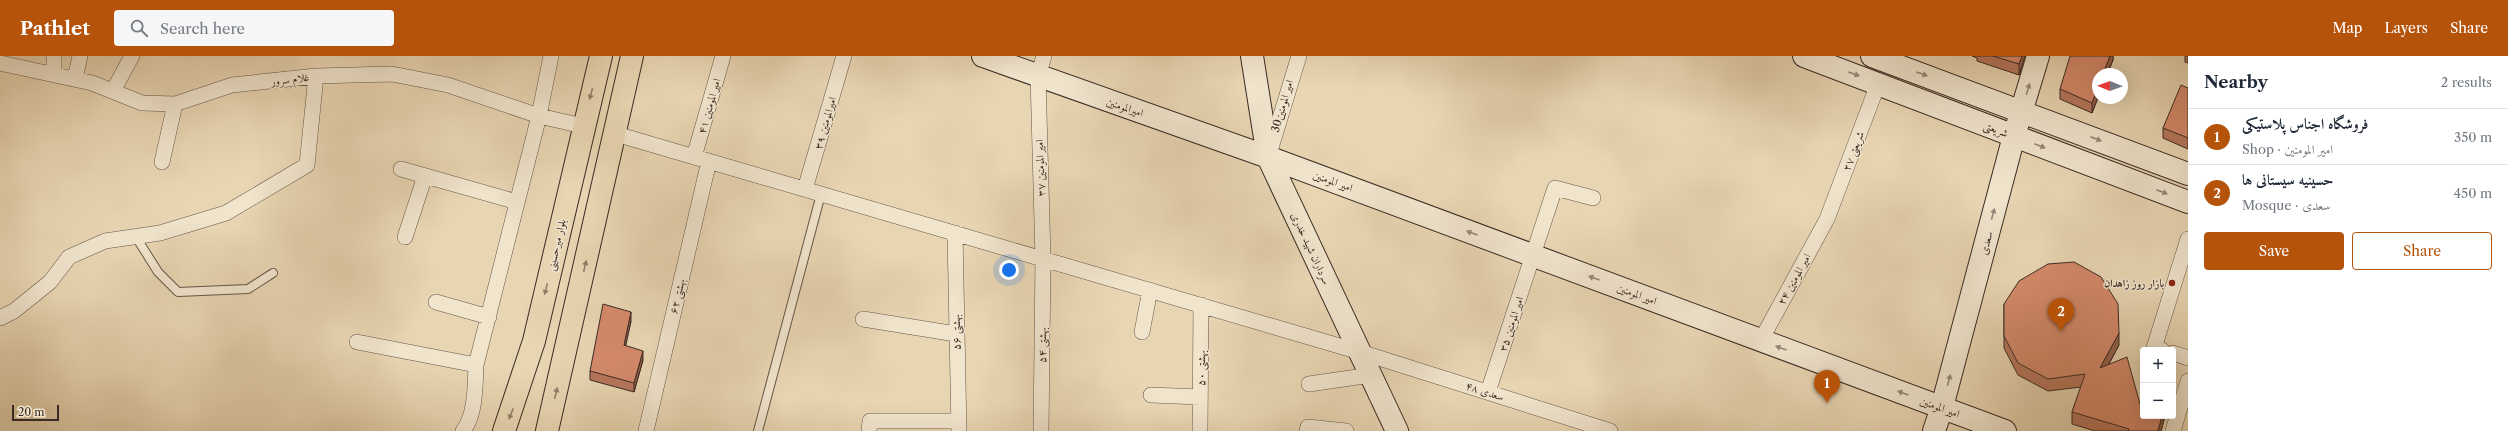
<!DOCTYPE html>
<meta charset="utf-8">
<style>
body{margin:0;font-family:"Libre Caslon Text",Amiri,serif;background:#f6f6f7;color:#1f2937}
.controls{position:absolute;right:12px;bottom:12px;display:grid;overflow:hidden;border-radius:4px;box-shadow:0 4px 16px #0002}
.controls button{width:36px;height:36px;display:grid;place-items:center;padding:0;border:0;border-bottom:1px solid #e0e1e3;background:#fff;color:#1f2937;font:20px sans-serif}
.compass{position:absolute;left:2092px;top:12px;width:36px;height:36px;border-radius:50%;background:#fff;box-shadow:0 4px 16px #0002;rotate:271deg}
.scale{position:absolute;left:12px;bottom:10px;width:47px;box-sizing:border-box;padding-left:4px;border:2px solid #3a2a24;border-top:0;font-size:11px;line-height:14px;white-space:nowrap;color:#3a2a24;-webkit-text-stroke:3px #f0e4cd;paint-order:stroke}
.you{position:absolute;left:1009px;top:214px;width:14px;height:14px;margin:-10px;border:3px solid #fff;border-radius:50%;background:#1a73e8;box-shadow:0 0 0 6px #1a73e833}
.badge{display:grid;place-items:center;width:26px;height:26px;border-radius:50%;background:#b45309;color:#fff;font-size:13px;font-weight:700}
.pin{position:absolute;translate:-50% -33px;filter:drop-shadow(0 1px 2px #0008)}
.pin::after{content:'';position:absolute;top:21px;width:14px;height:12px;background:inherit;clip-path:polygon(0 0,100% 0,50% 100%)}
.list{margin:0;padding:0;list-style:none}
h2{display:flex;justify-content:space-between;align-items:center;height:52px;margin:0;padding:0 16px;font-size:17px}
h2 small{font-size:13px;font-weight:400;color:#747a83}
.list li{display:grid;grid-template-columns:26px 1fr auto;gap:12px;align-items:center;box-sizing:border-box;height:56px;padding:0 16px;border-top:1px solid #e0e1e3}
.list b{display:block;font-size:15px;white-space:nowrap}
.list p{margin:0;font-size:13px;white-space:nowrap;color:#747a83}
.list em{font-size:13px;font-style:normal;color:#747a83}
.actions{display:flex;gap:8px;padding:12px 16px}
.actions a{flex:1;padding:9px 0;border:1px solid #b45309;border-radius:4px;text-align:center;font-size:14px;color:#b45309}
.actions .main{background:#b45309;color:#fff}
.icon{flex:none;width:22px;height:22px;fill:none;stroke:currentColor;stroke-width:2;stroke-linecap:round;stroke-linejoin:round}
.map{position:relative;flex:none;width:2188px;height:375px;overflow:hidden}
header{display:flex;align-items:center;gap:24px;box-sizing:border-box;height:56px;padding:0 20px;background:#b45309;color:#fff}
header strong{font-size:19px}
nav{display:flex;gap:22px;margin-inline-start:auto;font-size:14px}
.search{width:280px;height:36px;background:#f6f6f7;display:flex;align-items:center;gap:10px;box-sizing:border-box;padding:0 14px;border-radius:4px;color:#747a83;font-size:15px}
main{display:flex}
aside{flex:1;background:#fff}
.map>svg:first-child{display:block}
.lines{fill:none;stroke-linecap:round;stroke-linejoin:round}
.lane-casing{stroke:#665548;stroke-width:10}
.street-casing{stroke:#665548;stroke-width:16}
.secondary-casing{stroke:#3a2a24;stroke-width:24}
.primary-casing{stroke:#3a2a24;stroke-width:24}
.lane{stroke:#f0e4cd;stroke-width:8}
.street{stroke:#f0e4cd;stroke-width:15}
.secondary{stroke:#f0e4cd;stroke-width:22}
.primary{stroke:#e8d5b2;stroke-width:22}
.wall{fill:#b6765c;stroke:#3a2a24}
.shaded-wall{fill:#94604b;stroke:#3a2a24}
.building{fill:#d4896b;stroke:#3a2a24}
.oneway{fill:#958778}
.oneway2{fill:#91806b}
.poi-dot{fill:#8f2418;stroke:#f0e4cd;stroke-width:1.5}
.labels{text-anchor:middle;stroke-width:3;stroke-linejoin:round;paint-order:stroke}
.street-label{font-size:11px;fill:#3a2a24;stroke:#f0e4cd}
.poi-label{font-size:11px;font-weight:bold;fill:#3a2a24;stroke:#f0e4cd;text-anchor:end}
</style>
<header>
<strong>Pathlet</strong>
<div class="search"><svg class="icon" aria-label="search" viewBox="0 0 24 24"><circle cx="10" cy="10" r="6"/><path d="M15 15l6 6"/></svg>Search here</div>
<nav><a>Map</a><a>Layers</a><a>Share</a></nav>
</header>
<main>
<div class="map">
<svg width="2188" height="375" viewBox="0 0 2188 375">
<rect width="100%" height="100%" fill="#e8d5b2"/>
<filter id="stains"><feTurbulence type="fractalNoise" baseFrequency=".005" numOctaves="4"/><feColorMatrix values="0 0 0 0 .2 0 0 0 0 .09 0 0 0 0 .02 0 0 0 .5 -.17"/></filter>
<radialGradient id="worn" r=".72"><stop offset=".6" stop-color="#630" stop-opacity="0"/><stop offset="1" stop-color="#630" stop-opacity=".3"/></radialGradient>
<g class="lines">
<!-- lane casing -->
<g class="lane-casing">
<path id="lane" d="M 136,181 L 158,216 L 178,236 L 248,233 L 273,217
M 758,375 L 821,138"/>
</g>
<!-- street casing -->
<g class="street-casing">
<path id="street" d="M 0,7 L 92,27 L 142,47 L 175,48 L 232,29 L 316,20 L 392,18 L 448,29 L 539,60 L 583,70
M 54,19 L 54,0
M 75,23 L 80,0
M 113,35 L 132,0
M 616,78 L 1360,296 L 1610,375
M 1270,95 L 1299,0
M 694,101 L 723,0
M 162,106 L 175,48
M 401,113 L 517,146
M 805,133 L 844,0
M 955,177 L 959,375
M 405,181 L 425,120
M 436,246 L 489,261
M 0,262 L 14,255 L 50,226 L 69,201 L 105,185 L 160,177 L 226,157 L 307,109 L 316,20
M 863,263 L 956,278
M 1142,276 L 1150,234
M 1761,284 L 1827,163 L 1878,28
M 357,286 L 476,309
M 2162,294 L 2154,292 L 2188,183
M 2173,297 L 2188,302
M 1309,328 L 1371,319
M 1488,336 L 1555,132 L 1593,142
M 1151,339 L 1200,341
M 463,375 C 476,358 475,330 476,309 L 539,60 L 551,0
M 646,375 L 709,105
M 869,375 L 870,365 L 958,365
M 1041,375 L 1043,203 L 1038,20 L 1044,0
M 1200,375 L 1201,249
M 1307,375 L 1308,371 L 1346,375
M 2173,375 L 2188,325"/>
</g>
<!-- secondary casing -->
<g class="secondary-casing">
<path id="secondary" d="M 983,0 L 1268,101 L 2005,375
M 1252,0 L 1268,101 L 1397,375
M 1804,0 L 2188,146
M 1872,0 L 2188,118
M 1934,375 L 1942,351 L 2014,80 L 2038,0"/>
</g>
<!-- primary casing -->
<g class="primary-casing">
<path id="primary" d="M 504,375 L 534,285 L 601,0
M 547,375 L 632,0"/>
</g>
<!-- lane -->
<use href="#lane" class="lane"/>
<!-- street -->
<use href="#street" class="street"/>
<!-- secondary -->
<use href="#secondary" class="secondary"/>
<!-- primary -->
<use href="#primary" class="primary"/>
</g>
<!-- wall -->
<path class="wall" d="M 1972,0 L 2025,0 L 2019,19 L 1977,5 L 1977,2 Z
M 2113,0 L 2113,4 L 2092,57 L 2060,43 L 2060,33 Z
M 2185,0 L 2188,0 L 2188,7 L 2185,6 Z
M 2188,32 L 2188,93 L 2163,82 L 2163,72 Z
M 2004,248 L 2119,289 L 2109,308 L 2143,360 L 2165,360 L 2161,375 L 2095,375 L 2072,368 L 2072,356 L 2081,331 L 2048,335 L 2018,319 L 2004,292 Z
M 631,265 L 625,290 L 643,304 L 634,336 L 590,324 L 590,315 Z"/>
<!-- shaded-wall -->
<path class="shaded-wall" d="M 2022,0 L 2025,0 L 2019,19 L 2019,8 Z
M 2110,0 L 2113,0 L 2113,4 L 2107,18 L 2103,18 Z
M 2098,31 L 2098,41 L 2092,57 L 2092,47 Z
M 631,256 L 631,265 L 624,298 L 624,289 Z
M 2119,277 L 2119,289 L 2100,324 L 2100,312 Z
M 643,295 L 643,304 L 634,336 L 634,327 Z
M 2162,360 L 2165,360 L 2161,375 L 2158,375 Z"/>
<!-- building -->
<path class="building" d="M 1993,0 L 2022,0 L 2019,8 Z
M 2070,0 L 2110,0 L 2103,18 L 2098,18 L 2098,31 L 2092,47 L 2060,33 Z
M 2181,29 L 2188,32 L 2188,82 L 2163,72 Z
M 2074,206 L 2101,221 L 2118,248 L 2119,277 L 2100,312 L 2127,301 L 2140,348 L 2143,336 L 2143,360 L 2162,360 L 2158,375 L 2128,375 L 2129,373 L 2072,356 L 2085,318 L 2048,323 L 2018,307 L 2004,280 L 2004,248 L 2019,225 L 2048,208 Z
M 603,248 L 631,256 L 624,289 L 643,295 L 634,327 L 590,315 Z"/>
<!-- one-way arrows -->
<defs><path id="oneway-solid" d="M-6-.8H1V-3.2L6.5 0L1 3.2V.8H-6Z"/></defs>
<g class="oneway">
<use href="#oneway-solid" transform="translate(1854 18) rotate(20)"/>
<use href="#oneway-solid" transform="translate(1922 18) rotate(20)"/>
<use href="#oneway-solid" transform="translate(2028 33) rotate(-73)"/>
<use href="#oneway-solid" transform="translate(2096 83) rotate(21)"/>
<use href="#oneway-solid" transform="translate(2040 90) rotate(21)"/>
<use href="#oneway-solid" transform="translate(2162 136) rotate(21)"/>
<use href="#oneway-solid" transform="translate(1993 158) rotate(-75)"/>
<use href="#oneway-solid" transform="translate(1472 177) rotate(-160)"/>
<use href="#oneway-solid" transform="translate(1594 222) rotate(-160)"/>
<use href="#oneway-solid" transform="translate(1781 292) rotate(-160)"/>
<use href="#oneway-solid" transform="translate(1949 324) rotate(-75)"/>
<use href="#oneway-solid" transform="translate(1903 337) rotate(-160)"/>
</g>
<g class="oneway2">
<use href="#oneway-solid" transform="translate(591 38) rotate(104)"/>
<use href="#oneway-solid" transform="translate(585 210) rotate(-77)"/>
<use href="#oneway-solid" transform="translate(546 233) rotate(103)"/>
<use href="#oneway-solid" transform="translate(556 337) rotate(-77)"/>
<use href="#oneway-solid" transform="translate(511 358) rotate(111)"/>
</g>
<!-- markers -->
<circle class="poi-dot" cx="2172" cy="227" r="4"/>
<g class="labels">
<!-- street labels -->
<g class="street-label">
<text transform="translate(290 23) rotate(-7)" y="4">غلام سرور</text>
<text transform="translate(709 50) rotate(-74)" y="4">امیر المومنین ۴۱</text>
<text transform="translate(1282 50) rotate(-74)" y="4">امیر المومنین30</text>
<text transform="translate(1125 51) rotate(19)" y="4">امیرالمومنین</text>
<text transform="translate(825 67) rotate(-74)" y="4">امیرالمومنین ۳۹</text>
<text transform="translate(1996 73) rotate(21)" y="4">شریعتی</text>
<text transform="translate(1853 95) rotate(-69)" y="4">شریعتی ۲۷</text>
<text transform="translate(1040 112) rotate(-92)" y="4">امیر المومنین ۳۷</text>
<text transform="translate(1333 125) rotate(20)" y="4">امیر المومنین</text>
<text transform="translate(1986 187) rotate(-75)" y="4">سعدی</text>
<text transform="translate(556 189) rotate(-77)" y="4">بلوار میرحسینی</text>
<text transform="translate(1311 192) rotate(65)" y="4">سرداران شهید خدری</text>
<text transform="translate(1794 223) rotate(-61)" y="4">امیر المومنین ۲۴</text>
<text transform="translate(1637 238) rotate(20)" y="4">امیر المومنین</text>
<text transform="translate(677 240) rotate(-77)" y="4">بهشتی ۶۲</text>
<text transform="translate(1511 268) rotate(-72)" y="4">امیر المومنین ۳۵</text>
<text transform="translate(956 276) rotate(-91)" y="4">بهشتی ۵۶</text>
<text transform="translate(1042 289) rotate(-89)" y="4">بهشتی ۵۴</text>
<text transform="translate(1201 312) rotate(-89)" y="4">بهشتی ۵۰</text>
<text transform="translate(1485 335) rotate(18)" y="4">سعدی ۴۸</text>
<text transform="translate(1940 351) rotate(20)" y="4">امیر المومنین</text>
</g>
<!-- poi labels -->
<g class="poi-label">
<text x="2164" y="231">بازار روز زاهدان</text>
</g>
</g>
<rect width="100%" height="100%" filter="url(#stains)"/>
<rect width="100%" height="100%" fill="url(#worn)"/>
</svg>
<div class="controls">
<button>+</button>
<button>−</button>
</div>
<svg class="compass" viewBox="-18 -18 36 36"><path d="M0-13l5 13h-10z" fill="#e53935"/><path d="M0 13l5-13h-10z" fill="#747a83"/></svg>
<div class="scale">20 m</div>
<div class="you"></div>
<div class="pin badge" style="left:1827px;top:347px">1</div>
<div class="pin badge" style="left:2061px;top:275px">2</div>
</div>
<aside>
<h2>Nearby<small>2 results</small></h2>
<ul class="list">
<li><span class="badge">1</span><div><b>فروشگاه اجناس پلاستیکی</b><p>Shop · امیر المومنین</p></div><em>350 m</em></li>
<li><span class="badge">2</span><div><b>حسینیه سیستانی ها</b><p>Mosque · سعدی</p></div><em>450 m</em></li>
</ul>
<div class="actions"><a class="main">Save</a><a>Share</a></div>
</aside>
</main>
